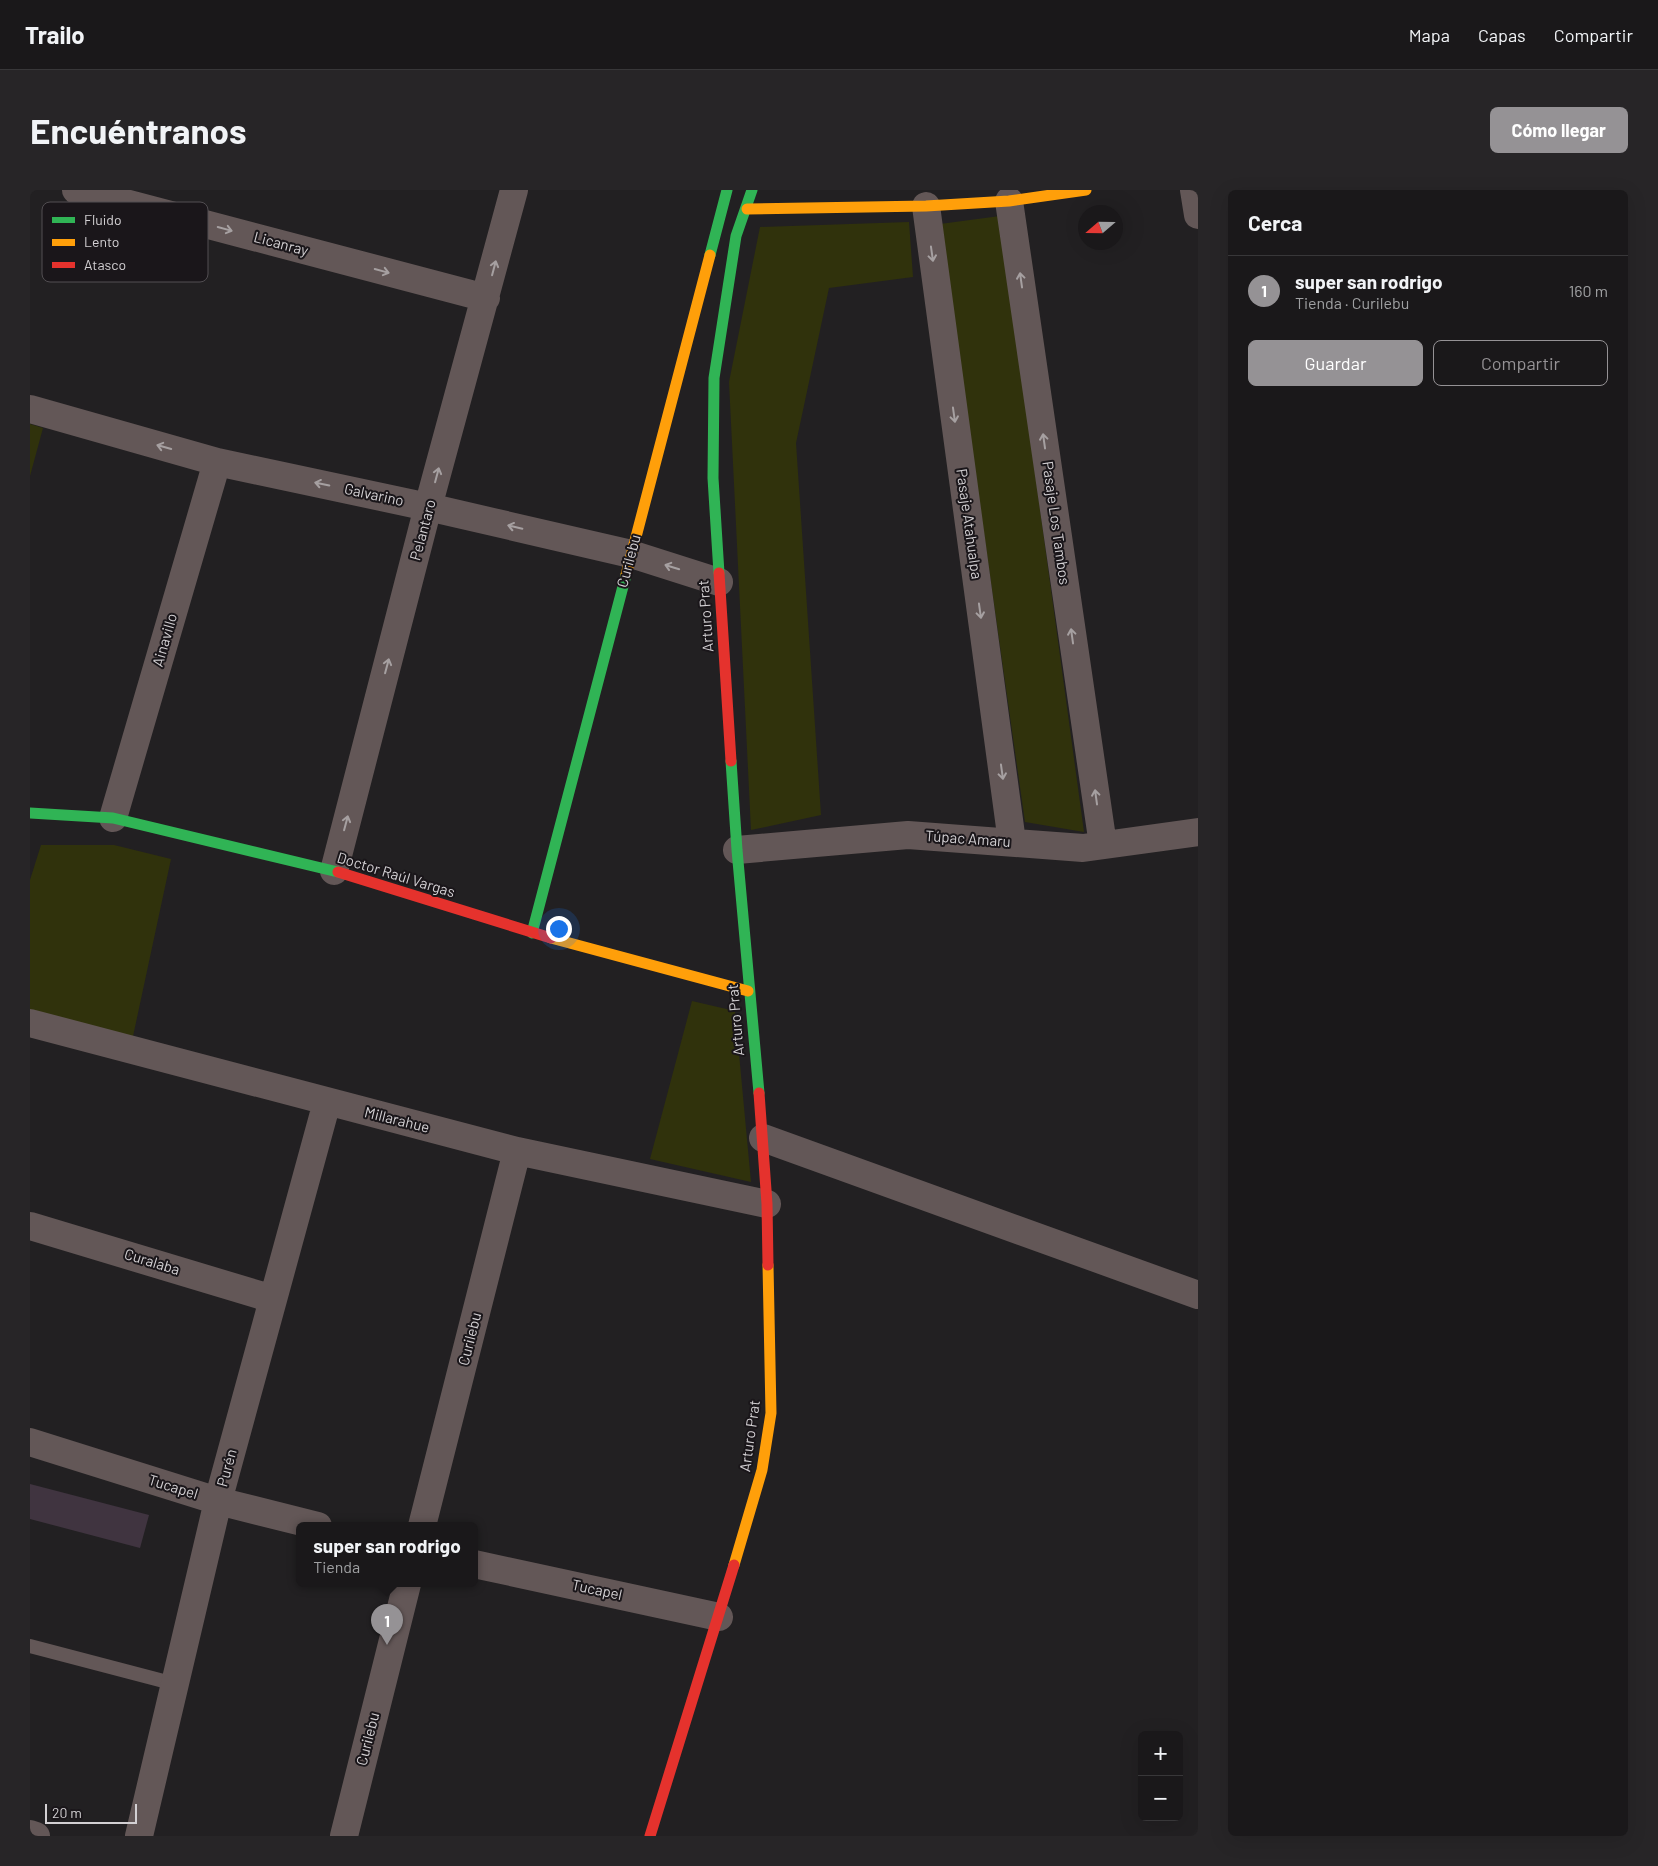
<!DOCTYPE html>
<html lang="es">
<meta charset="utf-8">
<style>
body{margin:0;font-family:Barlow,sans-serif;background:#272527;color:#f1f3f6}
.controls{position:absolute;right:15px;bottom:15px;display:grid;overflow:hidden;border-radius:8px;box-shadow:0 5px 20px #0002}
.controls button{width:45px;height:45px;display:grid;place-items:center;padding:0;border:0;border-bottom:1px solid #383739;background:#1a181a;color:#f1f3f6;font:25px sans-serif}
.compass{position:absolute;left:1048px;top:15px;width:45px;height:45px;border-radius:50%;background:#1a181a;box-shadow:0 5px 20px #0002;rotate:250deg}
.scale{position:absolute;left:15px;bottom:12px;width:92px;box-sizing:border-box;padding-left:5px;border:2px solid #d3d0d3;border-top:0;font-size:14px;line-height:18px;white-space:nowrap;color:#d3d0d3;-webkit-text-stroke:4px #1a161a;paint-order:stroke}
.you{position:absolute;left:528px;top:738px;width:18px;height:18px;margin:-12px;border:4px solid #fff;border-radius:50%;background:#1a73e8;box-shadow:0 0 0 8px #1a73e833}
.badge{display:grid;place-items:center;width:32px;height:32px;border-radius:50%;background:#959295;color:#fff;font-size:16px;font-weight:700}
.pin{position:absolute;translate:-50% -41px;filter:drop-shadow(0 1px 2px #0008)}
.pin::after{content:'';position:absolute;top:26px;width:18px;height:15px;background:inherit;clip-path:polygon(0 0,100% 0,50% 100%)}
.popup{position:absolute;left:266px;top:1332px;width:182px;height:65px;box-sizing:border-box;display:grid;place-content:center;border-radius:8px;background:#1a181a;filter:drop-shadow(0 1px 4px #0005);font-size:16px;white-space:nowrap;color:#9fa0a2}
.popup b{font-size:19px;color:#f1f3f6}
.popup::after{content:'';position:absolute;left:50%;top:100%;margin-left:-10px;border:10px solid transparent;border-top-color:#1a181a}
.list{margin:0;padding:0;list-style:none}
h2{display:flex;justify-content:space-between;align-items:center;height:65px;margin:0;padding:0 20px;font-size:21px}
h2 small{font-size:16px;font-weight:400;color:#9fa0a2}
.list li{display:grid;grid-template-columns:32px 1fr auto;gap:15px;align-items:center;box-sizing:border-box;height:70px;padding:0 20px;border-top:1px solid #383739}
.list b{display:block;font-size:19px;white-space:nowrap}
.list p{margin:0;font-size:16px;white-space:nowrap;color:#9fa0a2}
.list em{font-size:16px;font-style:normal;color:#9fa0a2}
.actions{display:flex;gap:10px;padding:15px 20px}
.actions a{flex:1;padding:11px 0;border:1px solid #959295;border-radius:8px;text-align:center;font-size:18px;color:#959295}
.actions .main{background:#959295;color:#fff}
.map{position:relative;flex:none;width:1168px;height:1646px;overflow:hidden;border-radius:8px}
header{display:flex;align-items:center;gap:30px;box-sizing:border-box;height:70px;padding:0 25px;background:#1a181a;border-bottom:1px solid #383739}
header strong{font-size:24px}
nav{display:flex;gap:28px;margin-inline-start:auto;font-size:18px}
.intro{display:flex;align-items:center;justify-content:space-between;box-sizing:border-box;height:120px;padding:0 30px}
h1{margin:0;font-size:35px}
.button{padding:12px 22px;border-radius:8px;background:#959295;color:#fff;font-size:18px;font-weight:700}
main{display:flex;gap:30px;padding:0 30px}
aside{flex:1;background:#1a181a;border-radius:8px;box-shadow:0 5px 20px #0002}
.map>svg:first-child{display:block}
.green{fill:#30320c}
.building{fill:#403440}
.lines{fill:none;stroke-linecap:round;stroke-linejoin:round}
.lane{stroke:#635757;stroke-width:14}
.street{stroke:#635757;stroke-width:28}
.fast{stroke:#30b455;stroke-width:11}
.slow{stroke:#ff9f0a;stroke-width:11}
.jam{stroke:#e5322d;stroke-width:11}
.oneway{stroke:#a6a0a1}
.labels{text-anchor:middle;stroke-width:4;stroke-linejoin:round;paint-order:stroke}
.street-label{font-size:15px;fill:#d3d0d3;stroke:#1a161a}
.key{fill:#1a161a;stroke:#524e52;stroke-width:1}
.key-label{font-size:14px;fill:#d3d0d3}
</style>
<header>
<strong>Trailo</strong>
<nav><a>Mapa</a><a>Capas</a><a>Compartir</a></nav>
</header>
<div class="intro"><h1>Encuéntranos</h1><a class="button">Cómo llegar</a></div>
<main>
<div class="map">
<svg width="1168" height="1646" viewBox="0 0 1168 1646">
<rect width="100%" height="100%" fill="#222022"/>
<!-- green -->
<path class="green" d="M 970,26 L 1054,642 L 995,632 L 910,34 Z
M 879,32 L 883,87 L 799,98 L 766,253 L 791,625 L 721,640 L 699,192 L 730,37 Z
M 0,234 L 13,238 L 0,286 Z
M 11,655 L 84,655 L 141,669 L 102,851 L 0,825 L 0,690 Z
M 662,811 L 705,821 L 721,992 L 620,969 Z"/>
<!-- building -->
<path class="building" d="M 0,1294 L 119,1325 L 110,1358 L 0,1329 Z"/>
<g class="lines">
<!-- lane -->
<path class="lane" d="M 0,1456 L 145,1494"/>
<!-- street -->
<path class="street" d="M 46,0 L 456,108
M 1164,0 L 1168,25
M 979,11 L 1073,655
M 896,16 L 982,652
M 0,219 L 187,272 L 398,317 L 601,364 L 689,392
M 83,628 L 187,272
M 707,660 L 878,645 L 1053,658 L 1168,642
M 304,681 L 398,317 L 484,0
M 0,833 L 487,961 L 737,1014
M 733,948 L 1168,1105
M 0,1036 L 243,1109
M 0,1252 L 188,1311 L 288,1336
M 392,1336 L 487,961
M 444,1374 L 689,1427
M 0,1644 L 6,1646
M 109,1646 L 188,1311 L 297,912
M 314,1646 L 377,1394"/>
<!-- fast -->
<path class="fast" d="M 680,65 L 697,0
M 689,383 L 683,288 L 684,188 L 706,46 L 722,0
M 701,571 L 707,660 L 729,903
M 0,623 L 83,628 L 308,682
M 502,743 L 596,385"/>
<!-- slow -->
<path class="slow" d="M 717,19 L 896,16 L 979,11 L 1056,0
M 596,385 L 680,65
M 521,748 L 718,801
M 704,1375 L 732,1280 L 741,1223 L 738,1075"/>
<!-- jam -->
<path class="jam" d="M 689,383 L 701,571
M 308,682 L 521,748
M 729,903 L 737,1014 L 738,1075
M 620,1646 L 704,1375"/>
</g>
<!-- one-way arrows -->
<defs><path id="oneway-shaft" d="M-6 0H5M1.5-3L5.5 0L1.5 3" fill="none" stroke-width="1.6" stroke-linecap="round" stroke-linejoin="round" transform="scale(1.25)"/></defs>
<g class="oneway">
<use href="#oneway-shaft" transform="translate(195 39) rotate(15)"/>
<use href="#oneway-shaft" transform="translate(902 64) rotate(82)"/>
<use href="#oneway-shaft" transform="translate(464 78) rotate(-75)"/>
<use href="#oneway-shaft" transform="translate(352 81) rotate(15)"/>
<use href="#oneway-shaft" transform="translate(991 90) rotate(-98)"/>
<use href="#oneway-shaft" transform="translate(924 225) rotate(82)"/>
<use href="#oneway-shaft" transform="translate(1014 251) rotate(-98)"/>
<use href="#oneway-shaft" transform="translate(134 257) rotate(-164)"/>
<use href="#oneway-shaft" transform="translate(407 285) rotate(-75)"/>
<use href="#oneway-shaft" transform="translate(292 294) rotate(-168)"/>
<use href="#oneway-shaft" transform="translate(485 337) rotate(-167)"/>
<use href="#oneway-shaft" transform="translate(642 377) rotate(-163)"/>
<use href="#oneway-shaft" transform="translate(950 421) rotate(82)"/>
<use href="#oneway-shaft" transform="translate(1042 446) rotate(-98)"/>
<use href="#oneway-shaft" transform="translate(357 476) rotate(-75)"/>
<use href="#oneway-shaft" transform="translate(972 582) rotate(82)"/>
<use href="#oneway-shaft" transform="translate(1066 607) rotate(-98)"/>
<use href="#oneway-shaft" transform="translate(316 633) rotate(-75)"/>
</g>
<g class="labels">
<!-- street labels -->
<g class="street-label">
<text transform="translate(251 54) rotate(15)" y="5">Licanray</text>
<text transform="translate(344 305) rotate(12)" y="5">Galvarino</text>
<text transform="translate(1026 333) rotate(82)" y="5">Pasaje Los Tambos</text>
<text transform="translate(939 334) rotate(82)" y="5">Pasaje Atahualpa</text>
<text transform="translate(393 340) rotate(-75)" y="5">Pelantaro</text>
<text transform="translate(599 371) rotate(-75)" y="5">Curilebu</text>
<text transform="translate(676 426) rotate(-94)" y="5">Arturo Prat</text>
<text transform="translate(135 450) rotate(-74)" y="5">Ainavillo</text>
<text transform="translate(938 649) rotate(4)" y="5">Túpac Amaru</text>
<text transform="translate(366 685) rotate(17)" y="5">Doctor Raúl Vargas</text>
<text transform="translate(706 830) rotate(-95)" y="5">Arturo Prat</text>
<text transform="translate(367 930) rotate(14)" y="5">Millarahue</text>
<text transform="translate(122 1072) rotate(17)" y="5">Curalaba</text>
<text transform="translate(440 1149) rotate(-76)" y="5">Curilebu</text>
<text transform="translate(720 1246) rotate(-82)" y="5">Arturo Prat</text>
<text transform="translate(197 1278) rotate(-75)" y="5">Purén</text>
<text transform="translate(143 1297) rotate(17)" y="5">Tucapel</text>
<text transform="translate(567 1400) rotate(12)" y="5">Tucapel</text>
<text transform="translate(338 1549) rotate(-76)" y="5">Curilebu</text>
</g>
</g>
<!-- legend -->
<rect x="12" y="12" width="166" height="80" rx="8" class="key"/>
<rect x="22" y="27" width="23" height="6" fill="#30b455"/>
<rect x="22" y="49" width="23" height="7" fill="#ff9f0a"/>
<rect x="22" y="72" width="23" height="6" fill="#e5322d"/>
<g class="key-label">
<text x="54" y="35">Fluido</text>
<text x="54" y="57">Lento</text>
<text x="54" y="80">Atasco</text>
</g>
</svg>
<div class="controls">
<button>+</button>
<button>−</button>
</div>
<svg class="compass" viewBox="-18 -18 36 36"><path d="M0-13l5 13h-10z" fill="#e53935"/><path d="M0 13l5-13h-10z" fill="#9fa0a2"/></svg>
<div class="scale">20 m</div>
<div class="you"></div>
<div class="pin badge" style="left:357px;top:1455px">1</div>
<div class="popup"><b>super san rodrigo</b>Tienda</div>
</div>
<aside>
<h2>Cerca<small></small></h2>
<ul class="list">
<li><span class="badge">1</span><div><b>super san rodrigo</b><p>Tienda · Curilebu</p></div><em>160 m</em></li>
</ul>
<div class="actions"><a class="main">Guardar</a><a>Compartir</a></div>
</aside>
</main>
